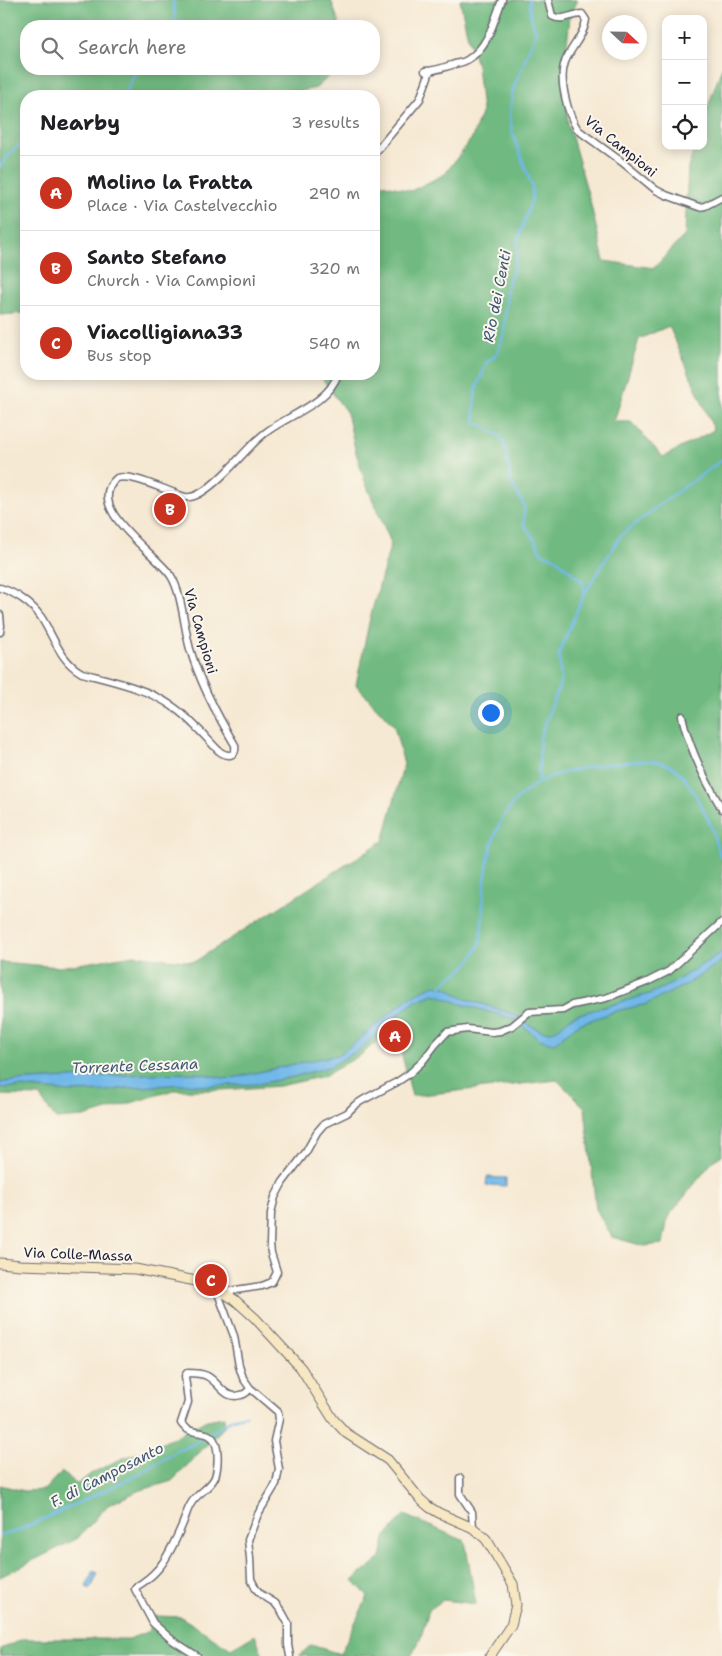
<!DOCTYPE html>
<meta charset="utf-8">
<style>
body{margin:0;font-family:"Shantell Sans",sans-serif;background:#f6f6f6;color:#202124}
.controls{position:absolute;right:15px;top:15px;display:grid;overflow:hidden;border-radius:10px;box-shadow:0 2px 12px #0003}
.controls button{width:45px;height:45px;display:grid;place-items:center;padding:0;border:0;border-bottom:1px solid #e0e0e0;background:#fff;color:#202124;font:25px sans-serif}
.compass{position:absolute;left:602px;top:15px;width:45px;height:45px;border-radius:50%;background:#fff;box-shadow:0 2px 12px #0003;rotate:112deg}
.you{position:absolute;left:490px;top:712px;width:18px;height:18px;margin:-12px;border:4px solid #fff;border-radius:50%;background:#1a73e8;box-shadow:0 0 0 8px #1a73e833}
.badge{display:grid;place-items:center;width:32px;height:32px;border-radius:50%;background:#c8321e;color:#fff;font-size:16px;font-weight:700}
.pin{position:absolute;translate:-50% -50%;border:2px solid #fff;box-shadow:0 1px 5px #0006}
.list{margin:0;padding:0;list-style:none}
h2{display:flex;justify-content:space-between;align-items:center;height:65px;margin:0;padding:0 20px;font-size:21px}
h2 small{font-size:16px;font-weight:400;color:#757577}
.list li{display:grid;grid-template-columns:32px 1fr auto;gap:15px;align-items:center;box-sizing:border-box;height:75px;padding:0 20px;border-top:1px solid #e0e0e0}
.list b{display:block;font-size:19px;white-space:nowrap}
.list p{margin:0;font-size:16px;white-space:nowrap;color:#757577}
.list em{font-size:16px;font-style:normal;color:#757577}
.icon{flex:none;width:28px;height:28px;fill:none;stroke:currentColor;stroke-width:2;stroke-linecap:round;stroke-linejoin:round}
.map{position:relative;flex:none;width:722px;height:1656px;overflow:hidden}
.search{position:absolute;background:#fff;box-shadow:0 2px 12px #0003;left:20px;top:20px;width:360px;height:55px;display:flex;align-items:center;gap:12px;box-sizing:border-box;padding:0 18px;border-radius:20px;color:#757577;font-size:19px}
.panel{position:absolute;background:#fff;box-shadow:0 2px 12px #0003;left:20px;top:90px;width:360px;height:290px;border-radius:20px}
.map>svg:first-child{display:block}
.forest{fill:#70b980;stroke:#496e5e;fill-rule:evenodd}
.water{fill:#70b8e8;stroke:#496d92}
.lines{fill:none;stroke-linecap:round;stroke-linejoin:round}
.stream{stroke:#70b8e8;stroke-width:2.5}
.street-casing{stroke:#6c6870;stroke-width:9}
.secondary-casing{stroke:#6c6870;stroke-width:11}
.street{stroke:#fff;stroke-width:6}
.secondary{stroke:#f7e8c3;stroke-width:9}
.labels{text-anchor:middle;stroke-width:4;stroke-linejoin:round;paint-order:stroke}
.street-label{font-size:14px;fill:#22223b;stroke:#fbf7ec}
.water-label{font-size:15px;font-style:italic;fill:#3d5678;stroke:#fbf7ec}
</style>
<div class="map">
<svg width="722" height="1656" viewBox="0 0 722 1656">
<rect width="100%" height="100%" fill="#fbf7ec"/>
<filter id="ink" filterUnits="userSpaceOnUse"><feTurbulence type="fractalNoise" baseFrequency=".02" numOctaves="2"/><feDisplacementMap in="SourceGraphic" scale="10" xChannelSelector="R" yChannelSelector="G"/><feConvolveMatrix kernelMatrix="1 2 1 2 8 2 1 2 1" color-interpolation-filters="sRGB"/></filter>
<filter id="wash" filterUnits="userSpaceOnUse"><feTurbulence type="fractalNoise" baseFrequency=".0096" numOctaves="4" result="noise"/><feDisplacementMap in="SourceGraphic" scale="20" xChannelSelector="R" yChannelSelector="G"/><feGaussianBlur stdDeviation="1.12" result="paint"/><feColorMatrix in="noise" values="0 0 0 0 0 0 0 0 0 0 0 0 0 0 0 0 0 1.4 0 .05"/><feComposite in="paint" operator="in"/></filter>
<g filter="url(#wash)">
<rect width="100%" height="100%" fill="#f6e9d3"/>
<!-- forest -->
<path class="forest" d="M 0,0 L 331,0 L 340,26 L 26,26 L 26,69 L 337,69 L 316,88 L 276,96 L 26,96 L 26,271 L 25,278 L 26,313 L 0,315 Z
M 460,0 L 578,0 L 570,16 L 564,73 L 568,123 L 590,201 L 604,261 L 654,268 L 685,235 L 688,168 L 695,146 L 703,146 L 703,121 L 722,67 L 722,1155 L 713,1161 L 668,1217 L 663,1244 L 644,1246 L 612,1237 L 596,1209 L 585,1108 L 557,1080 L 412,1096 L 395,1026 L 362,1054 L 324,1076 L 280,1086 L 220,1090 L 174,1090 L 84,1117 L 56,1119 L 39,1096 L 0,1095 L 0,962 L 60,967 L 134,955 L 194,962 L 383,841 L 404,764 L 394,726 L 356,685 L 370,618 L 391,543 L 366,484 L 356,453 L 347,413 L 319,374 L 374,374 L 374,182 L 411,191 L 445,174 L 472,138 L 482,111 L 477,65 L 468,38 ZM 669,326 L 714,430 L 663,457 L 631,422 L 614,422 L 639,339 Z
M 224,1417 L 224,1427 L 172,1481 L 138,1491 L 108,1505 L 78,1538 L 0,1577 L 0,1485 L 24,1491 L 44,1490 L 61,1472 L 78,1484 L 92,1473 L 121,1459 L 157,1446 L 207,1420 Z
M 404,1515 L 465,1541 L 476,1604 L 443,1600 L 429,1610 L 420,1640 L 411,1656 L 299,1656 L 311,1645 L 340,1654 L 368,1596 L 353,1580 L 381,1558 L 385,1538 Z
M 155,1616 L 181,1617 L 231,1649 L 255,1635 L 263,1656 L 0,1656 L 1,1649 L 23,1639 L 128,1639 L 148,1632 Z"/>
<!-- water -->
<path class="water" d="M 722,952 L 722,961 L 689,983 L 647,1004 L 620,1010 L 579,1024 L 554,1043 L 539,1039 L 514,1019 L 461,1004 L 441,996 L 434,994 L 416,1001 L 401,1012 L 359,1050 L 329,1067 L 293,1077 L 258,1084 L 209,1086 L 185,1084 L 127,1088 L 105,1091 L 71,1092 L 20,1087 L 0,1088 L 0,1083 L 12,1081 L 146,1074 L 197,1073 L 228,1079 L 326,1057 L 338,1055 L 353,1044 L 406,1000 L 425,989 L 435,985 L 447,988 L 461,997 L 515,1015 L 524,1022 L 541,1031 L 552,1032 L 560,1027 L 573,1016 L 649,994 L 671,984 Z
M 487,1177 L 506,1178 L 506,1186 L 486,1185 Z
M 93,1571 L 98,1573 L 91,1589 L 86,1587 Z"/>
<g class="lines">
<!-- stream -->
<path class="stream" d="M 173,0 C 173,8 177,19 174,26
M 529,0 L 530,13 L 536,33 L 513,89 L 510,116 L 512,132 L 532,186 L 532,199 L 518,239 L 517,257 L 507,287 L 504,333 L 497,354 L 487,362 L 476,389 L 474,408 L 475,422 L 500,436 L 505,445 L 511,482 L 524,505 L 524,524 L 535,540 L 541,553 L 554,557 L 584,583 L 584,594 L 559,653 L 561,681 L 540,737 L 539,782
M 124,96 L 135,73 L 140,69
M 0,167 C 6,156 15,147 26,142
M 585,593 L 621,535 L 658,506 L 722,460
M 439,990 C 446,978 454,976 464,968 C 470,962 475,953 479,946 C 483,936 482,905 484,893 C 486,868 492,831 508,810 C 515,800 528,789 539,782 C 557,772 595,765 616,763 C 636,761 664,756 680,773 C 691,785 706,814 712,829 C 716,839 716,849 722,858
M 0,1535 L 15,1532 L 138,1475 L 179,1450 L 193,1445 L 232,1419 L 247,1415"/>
</g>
</g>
<g filter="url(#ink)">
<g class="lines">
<!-- street casing -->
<g class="street-casing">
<path id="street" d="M 548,0 L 552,16 C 563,22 571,14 582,14 L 586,20 C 584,36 570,48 565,62 C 558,80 568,115 578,130 L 622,162 L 656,190 L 666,195 L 699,207 L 705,206 L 722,197
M 374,154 L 420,99 L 429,74 L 425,71 C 436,71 441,68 452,65 C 457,63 462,63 467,60 C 488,48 494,21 502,0
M 0,588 C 15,592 32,604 41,617 C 54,637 60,661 82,673 C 112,681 146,688 172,706 C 190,718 204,736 219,751 C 227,757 237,757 235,745 C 217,715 200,683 190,649 C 184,628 182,593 171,576 C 156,553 82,507 117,478 C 133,474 159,488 175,493 C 179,495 186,498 190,497 C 201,496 219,479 227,471 C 240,458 251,444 265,433 C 289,414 327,405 338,374
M 0,615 L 1,626 L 0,632
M 682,716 C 689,749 705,780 722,809
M 216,1288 L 234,1336 L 239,1366 L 243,1378 L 250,1388 L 278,1412 L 279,1419 L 274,1441 L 279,1469 L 276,1484 L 258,1514 L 248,1540 L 250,1558 L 251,1579 L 256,1589 L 262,1595 L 275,1603 L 282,1612 L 288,1623 L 288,1645 L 290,1656
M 223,1292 L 262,1286 L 272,1282 L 277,1272 L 271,1253 L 270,1244 L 271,1213 L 275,1197 L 283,1182 L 306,1152 L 317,1132 L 324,1124 L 347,1113 L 355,1105 L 363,1100 L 397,1082 L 409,1074 L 422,1062 L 435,1045 L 447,1032 L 467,1029 L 492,1032 L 500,1031 L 512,1026 L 529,1012 L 563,1010 L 572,1005 L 606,998 L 647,982 L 669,971 L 722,922
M 460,1478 L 460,1494 L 472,1512 L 473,1528
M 197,1656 L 172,1640 L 153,1623 L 135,1589 L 136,1587 C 144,1582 151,1577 157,1570 C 166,1561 178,1535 183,1523 C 186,1516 187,1509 192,1502 C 198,1493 211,1487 215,1477 C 218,1468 219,1451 215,1442 C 209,1427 190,1438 181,1423 L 188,1402 L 185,1376 L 187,1373 C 193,1373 201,1373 207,1376 C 220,1383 224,1400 241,1395 C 246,1394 248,1392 250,1388"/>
</g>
<!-- secondary casing -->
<g class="secondary-casing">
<path id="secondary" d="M 0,1263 L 20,1265 L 135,1269 L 201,1282 L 216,1288 L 235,1300 L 255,1318 L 301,1368 L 333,1419 L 346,1433 L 388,1460 L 420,1499 L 429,1507 L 439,1513 L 473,1528 L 486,1539 L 491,1547 L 513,1584 L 516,1605 L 511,1625 L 490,1656"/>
</g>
<!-- street -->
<use href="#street" class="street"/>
<!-- secondary -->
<use href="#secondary" class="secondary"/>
</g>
</g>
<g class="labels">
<!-- street labels -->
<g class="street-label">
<text transform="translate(621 146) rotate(39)" y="5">Via Campioni</text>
<text transform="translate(201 631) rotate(74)" y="5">Via Campioni</text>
<text transform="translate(78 1254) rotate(2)" y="5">Via Colle-Massa</text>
</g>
<!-- water labels -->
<g class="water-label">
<text transform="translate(497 296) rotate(-79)" y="5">Rio dei Centi</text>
<text transform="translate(135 1066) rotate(-2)" y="5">Torrente Cessana</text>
<text transform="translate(107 1475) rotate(-27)" y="5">F. di Camposanto</text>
</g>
</g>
</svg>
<div class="controls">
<button>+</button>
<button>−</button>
<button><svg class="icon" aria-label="locate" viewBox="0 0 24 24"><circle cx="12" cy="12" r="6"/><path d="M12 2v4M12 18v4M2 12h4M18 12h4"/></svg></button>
</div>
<svg class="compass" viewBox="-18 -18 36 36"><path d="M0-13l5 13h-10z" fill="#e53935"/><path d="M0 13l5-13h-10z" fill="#757577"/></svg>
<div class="you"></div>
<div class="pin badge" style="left:395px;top:1036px">A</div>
<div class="pin badge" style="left:170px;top:509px">B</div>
<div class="pin badge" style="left:211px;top:1280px">C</div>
<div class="search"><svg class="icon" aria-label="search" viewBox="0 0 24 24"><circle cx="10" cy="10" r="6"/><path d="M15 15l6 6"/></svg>Search here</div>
<section class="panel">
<h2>Nearby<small>3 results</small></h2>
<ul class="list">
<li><span class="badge">A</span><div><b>Molino la Fratta</b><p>Place · Via Castelvecchio</p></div><em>290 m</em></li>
<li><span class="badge">B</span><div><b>Santo Stefano</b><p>Church · Via Campioni</p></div><em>320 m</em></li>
<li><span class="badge">C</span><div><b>Viacolligiana33</b><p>Bus stop</p></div><em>540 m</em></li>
</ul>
</section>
</div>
